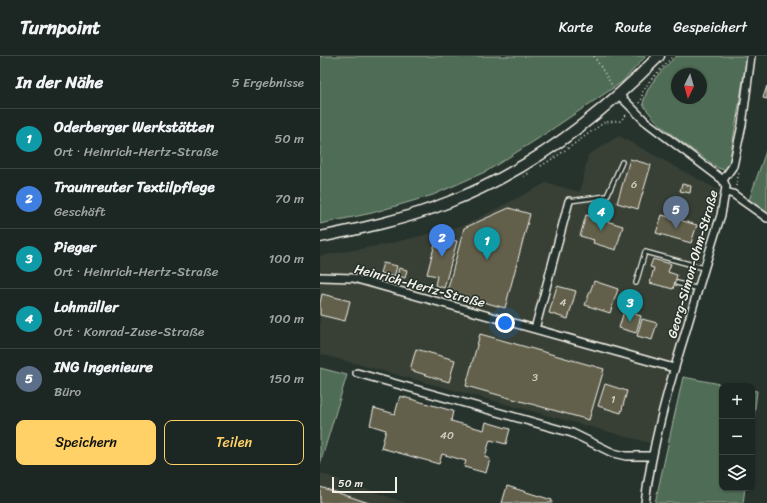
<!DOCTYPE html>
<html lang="de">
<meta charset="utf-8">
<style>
body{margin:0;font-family:Sriracha,sans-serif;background:#29322f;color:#f1f3f6}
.controls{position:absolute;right:12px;bottom:12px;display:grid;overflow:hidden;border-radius:8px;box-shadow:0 1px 3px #0004}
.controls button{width:36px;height:36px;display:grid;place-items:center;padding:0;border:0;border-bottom:1px solid #3a4340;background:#1c2622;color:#f1f3f6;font:20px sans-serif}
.compass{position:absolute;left:351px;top:12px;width:36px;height:36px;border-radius:50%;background:#1c2622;box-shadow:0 1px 3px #0004;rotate:185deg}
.scale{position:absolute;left:12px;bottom:10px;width:65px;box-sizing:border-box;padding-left:4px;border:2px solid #f4f1e8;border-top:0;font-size:11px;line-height:14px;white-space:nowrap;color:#f4f1e8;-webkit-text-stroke:3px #26332d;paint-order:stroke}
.you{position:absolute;left:185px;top:267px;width:14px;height:14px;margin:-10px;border:3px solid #fff;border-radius:50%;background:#1a73e8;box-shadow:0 0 0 6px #1a73e833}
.badge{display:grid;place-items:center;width:26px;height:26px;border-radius:50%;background:#ffd166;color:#fff;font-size:13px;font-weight:700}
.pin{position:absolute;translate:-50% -33px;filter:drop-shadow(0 1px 2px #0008)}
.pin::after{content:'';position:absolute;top:21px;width:14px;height:12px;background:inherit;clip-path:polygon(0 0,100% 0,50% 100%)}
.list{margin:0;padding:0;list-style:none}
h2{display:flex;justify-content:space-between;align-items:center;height:52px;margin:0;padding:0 16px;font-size:17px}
h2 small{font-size:13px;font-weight:400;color:#a0a5a5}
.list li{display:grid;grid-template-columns:26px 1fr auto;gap:12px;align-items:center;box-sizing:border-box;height:60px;padding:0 16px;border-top:1px solid #3a4340}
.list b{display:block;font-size:15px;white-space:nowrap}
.list p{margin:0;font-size:13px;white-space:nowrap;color:#a0a5a5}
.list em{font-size:13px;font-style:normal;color:#a0a5a5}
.actions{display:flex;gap:8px;padding:12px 16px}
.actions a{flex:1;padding:9px 0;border:1px solid #ffd166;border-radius:8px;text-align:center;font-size:14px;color:#ffd166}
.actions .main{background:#ffd166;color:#111}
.icon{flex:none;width:22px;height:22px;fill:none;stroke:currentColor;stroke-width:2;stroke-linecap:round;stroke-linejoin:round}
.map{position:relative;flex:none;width:447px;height:447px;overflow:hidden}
header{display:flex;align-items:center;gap:24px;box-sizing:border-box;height:56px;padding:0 20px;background:#1c2622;border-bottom:1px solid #3a4340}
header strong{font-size:19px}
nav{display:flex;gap:22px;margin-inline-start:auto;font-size:14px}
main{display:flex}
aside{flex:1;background:#1c2622}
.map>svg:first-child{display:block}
.built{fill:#384036}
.green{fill:#506d56;stroke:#a2af9f;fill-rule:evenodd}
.building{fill:#625f4b;stroke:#f4f1e8}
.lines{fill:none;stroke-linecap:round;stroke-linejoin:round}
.lane-casing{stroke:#f4f1e8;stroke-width:6}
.street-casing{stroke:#f4f1e8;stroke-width:10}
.secondary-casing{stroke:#f4f1e8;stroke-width:13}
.path{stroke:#f4f1e8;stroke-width:1.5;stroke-dasharray:1 3;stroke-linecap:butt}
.lane{stroke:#26332d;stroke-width:3.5}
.street{stroke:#26332d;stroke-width:7}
.secondary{stroke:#26332d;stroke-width:10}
.labels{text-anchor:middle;stroke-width:3;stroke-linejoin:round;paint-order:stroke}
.number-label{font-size:11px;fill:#d0ccc1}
.street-label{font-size:13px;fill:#f4f1e8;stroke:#26332d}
</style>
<header>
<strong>Turnpoint</strong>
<nav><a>Karte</a><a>Route</a><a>Gespeichert</a></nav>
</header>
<main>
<aside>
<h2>In der Nähe<small>5 Ergebnisse</small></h2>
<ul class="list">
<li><span class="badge" style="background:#0f9aa8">1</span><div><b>Oderberger Werkstätten</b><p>Ort · Heinrich-Hertz-Straße</p></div><em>50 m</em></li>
<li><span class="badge" style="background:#3f7fe0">2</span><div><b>Traunreuter Textilpflege</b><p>Geschäft</p></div><em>70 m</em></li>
<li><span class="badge" style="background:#0f9aa8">3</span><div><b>Pieger</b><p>Ort · Heinrich-Hertz-Straße</p></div><em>100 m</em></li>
<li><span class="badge" style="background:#0f9aa8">4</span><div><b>Lohmüller</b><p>Ort · Konrad-Zuse-Straße</p></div><em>100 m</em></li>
<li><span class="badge" style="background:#5c6f8a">5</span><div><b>ING Ingenieure</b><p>Büro</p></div><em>150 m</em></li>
</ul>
<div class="actions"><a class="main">Speichern</a><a>Teilen</a></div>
</aside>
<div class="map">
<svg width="447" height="447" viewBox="0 0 447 447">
<rect width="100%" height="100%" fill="#26332d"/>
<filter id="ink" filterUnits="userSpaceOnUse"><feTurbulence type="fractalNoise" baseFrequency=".025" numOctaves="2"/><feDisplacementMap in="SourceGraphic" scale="8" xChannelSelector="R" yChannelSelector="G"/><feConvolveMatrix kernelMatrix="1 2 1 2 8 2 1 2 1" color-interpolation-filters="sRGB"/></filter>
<g filter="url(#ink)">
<!-- built -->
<path class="built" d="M 299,80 L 400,135 L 330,387 L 0,298 L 0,200 L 68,188 L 145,169 L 226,127 L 260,136 L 268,99 Z
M 0,417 L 86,447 L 0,447 Z"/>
<!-- green -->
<path class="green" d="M 0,0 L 326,0 L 302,26 L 219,82 L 167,115 L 113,139 L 52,157 L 0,168 Z
M 356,0 L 427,0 L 409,109 L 407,113 L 404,114 L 398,112 C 375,95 337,72 323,48 C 327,27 342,15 356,0 ZM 357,18 L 381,18 L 381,42 L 357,42 Z
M 447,92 L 447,159 L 428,147 Z
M 0,312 L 27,319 L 0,408 Z
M 363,321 L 411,330 L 402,330 L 402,432 L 425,432 L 423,447 L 335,447 Z
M 432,334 L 437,335 L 432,377 Z"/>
<!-- building -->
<path class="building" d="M 447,30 L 447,43 L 443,42 Z
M 310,103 L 331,109 L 318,153 L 297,147 Z
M 362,128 L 371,130 L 370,137 L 360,135 Z
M 189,152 L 210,158 L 185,252 L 127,236 L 144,172 Z
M 266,159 L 303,170 L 296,194 L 273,187 L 274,184 L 260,180 Z
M 342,159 L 377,169 L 371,187 L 336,177 Z
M 117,180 L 137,185 L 124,232 L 115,229 L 117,220 L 107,218 Z
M 333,203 L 351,208 L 348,216 L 357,219 L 353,233 L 330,227 L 334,212 L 330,211 Z
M 63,207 L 77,210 L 74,221 L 60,217 Z
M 79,212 L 87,214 L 85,222 L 77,220 Z
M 274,225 L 298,233 L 290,257 L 265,249 Z
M 237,230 L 256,235 L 248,263 L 229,257 Z
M 2,238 L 30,245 L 25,265 L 0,259 L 0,247 Z
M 304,255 L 321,260 L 316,277 L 299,272 Z
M 322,263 L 337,267 L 332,284 L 317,280 Z
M 160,278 L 284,313 L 269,364 L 146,330 Z
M 96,293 L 135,304 L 129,326 L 90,314 Z
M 285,328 L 307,335 L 301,357 L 278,350 Z
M 80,340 L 133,355 L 131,365 L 164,374 L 166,366 L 190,373 L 186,388 L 170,384 L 165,401 L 170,403 L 166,417 L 144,411 L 146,405 L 122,398 L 119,408 L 61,392 L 66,374 L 50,369 L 54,352 L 75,358 Z
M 187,430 L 232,444 L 232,447 L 182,447 Z
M 0,431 L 49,447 L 0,447 Z"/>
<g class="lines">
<!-- lane casing -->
<g class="lane-casing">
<path id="lane" d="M 249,145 L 287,140 L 302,106
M 316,227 L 325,196 L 384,212
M 357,227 L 378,233"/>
</g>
<!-- street casing -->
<g class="street-casing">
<path id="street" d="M 299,39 L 325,65 L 403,124 L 406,131 L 401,159 C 388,199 376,240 364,281 C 347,336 332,390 325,447
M 403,124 L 413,110 L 422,69 L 431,0
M 406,136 L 413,138 L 447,162
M 0,221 L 33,222 L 354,312
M 215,273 L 249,145
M 37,317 L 252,377 L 293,397 L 306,400 L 332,400"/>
</g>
<!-- secondary casing -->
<g class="secondary-casing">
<path id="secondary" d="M 0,181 C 44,172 87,163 129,146 C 209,115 279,61 339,0"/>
</g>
<!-- path -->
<path class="path" d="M 274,0 L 293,31
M 319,47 L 322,43 L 322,37 L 329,26 L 353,0
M 221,110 L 237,100 L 285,66 L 300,65 L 307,58
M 204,120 L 211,116
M 416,130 L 419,116"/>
<!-- lane -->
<use href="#lane" class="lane"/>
<!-- street -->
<use href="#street" class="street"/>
<!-- secondary -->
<use href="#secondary" class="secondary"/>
</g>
</g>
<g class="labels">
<!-- number labels -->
<g class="number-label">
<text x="314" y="132">6</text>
<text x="243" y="250">4</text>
<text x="215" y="325">3</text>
<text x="293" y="347">1</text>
<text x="127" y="383">40</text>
</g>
<!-- street labels -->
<g class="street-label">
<text transform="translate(372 208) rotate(-74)" y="5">Georg-Simon-Ohm-Straße</text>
<text transform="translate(100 229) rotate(15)" y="5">Heinrich-Hertz-Straße</text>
</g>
</g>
</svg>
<div class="controls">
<button>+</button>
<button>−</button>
<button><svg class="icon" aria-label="layers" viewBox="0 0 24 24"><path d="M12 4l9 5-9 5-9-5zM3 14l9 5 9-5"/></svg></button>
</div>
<svg class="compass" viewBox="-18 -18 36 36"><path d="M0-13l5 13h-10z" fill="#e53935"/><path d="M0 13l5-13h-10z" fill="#a0a5a5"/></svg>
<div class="scale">50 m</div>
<div class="you"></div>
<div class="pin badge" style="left:167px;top:204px;background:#0f9aa8">1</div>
<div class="pin badge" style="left:122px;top:201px;background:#3f7fe0">2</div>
<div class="pin badge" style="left:310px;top:266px;background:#0f9aa8">3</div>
<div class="pin badge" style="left:281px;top:175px;background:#0f9aa8">4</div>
<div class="pin badge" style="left:356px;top:173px;background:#5c6f8a">5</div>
</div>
</main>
